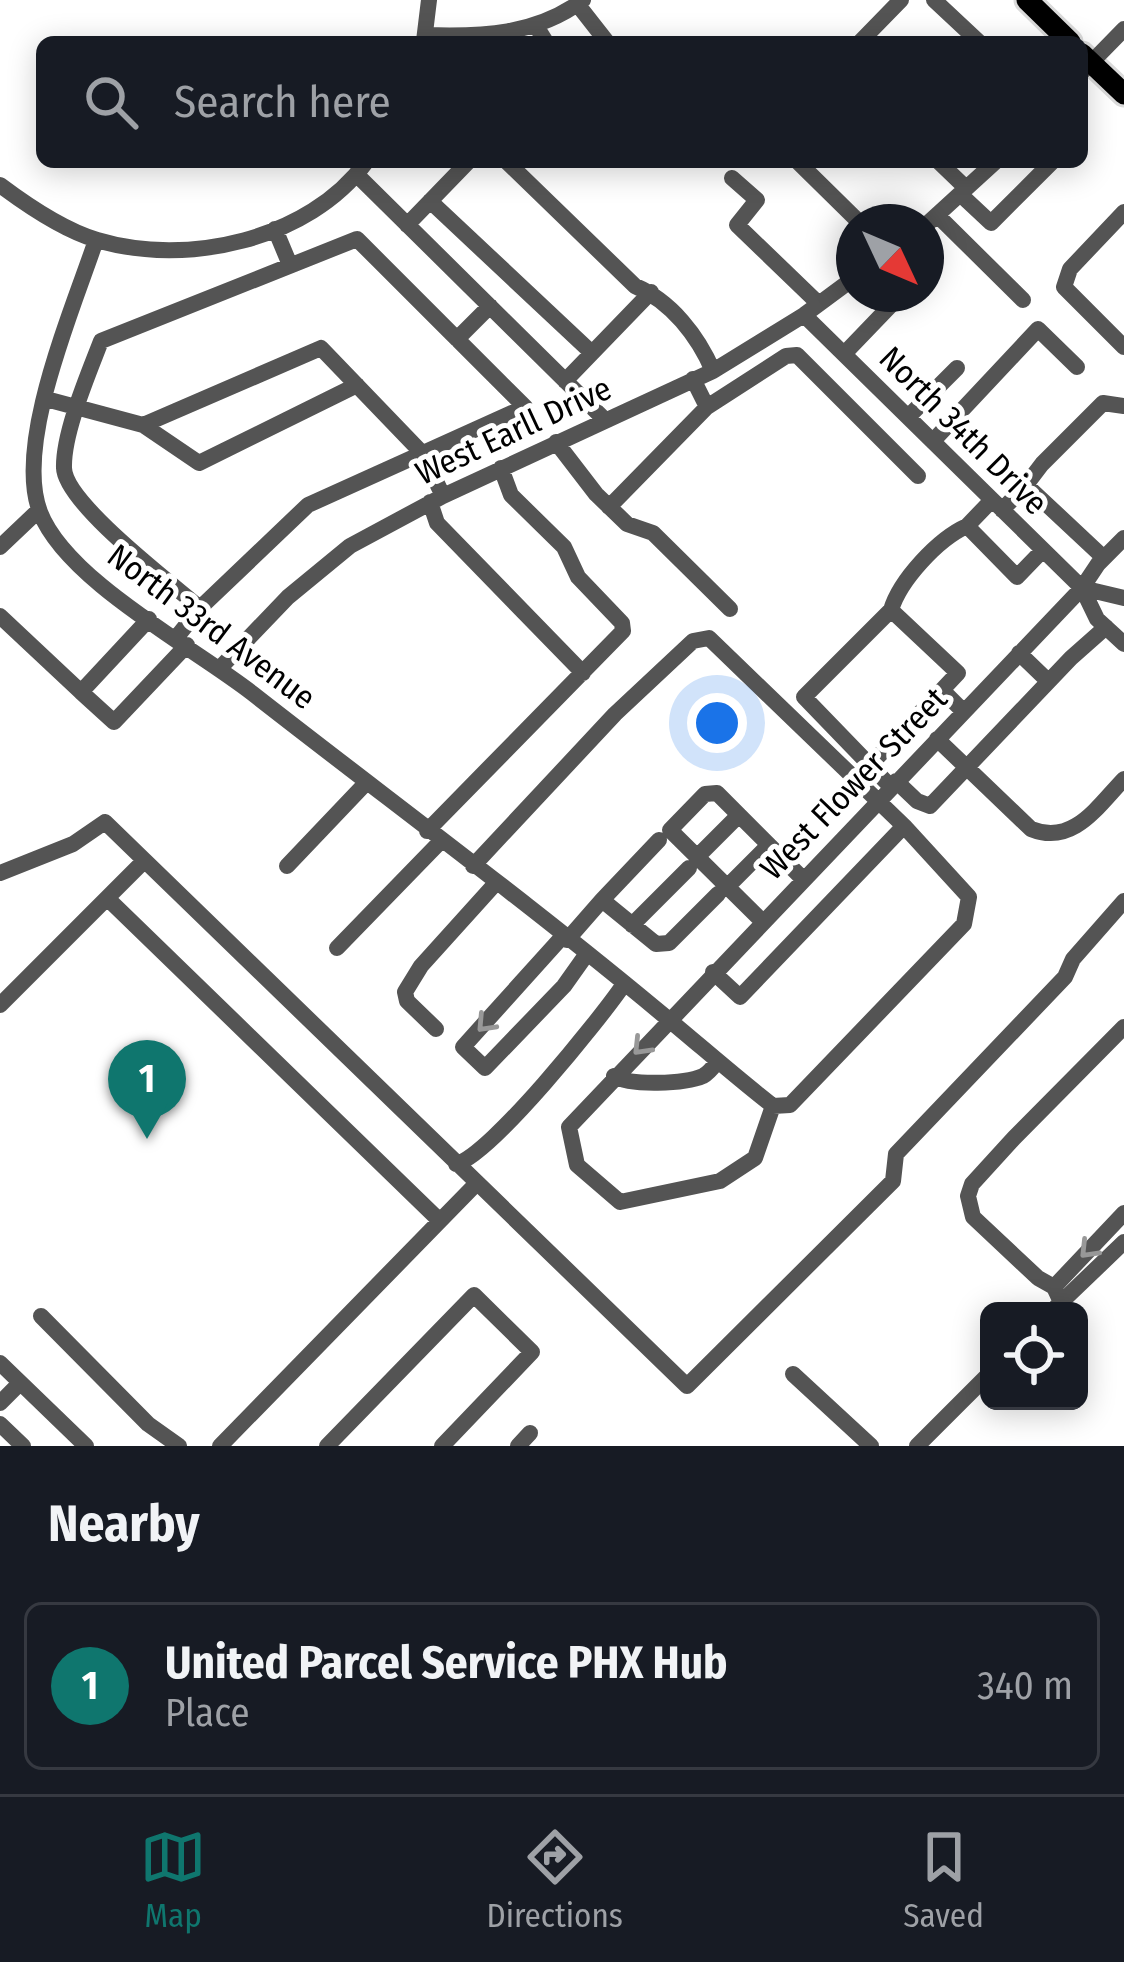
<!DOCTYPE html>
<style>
body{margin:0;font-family:"Fira Sans Condensed",sans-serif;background:#242831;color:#f1f3f6}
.controls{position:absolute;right:36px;bottom:36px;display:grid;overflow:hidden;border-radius:18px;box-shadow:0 6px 30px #0003}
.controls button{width:108px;height:108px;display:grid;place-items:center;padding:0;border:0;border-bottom:3px solid #363941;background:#171b24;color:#f1f3f6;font:60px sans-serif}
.compass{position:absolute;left:836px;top:204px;width:108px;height:108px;border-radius:50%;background:#171b24;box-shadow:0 6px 30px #0003;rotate:134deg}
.you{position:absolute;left:717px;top:723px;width:42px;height:42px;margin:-30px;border:9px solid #fff;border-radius:50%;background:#1a73e8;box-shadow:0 0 0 18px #1a73e833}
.badge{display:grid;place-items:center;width:78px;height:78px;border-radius:50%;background:#0f766e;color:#fff;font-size:39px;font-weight:700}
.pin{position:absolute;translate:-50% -99px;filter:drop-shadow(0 3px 6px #0008)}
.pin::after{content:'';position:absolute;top:63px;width:42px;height:36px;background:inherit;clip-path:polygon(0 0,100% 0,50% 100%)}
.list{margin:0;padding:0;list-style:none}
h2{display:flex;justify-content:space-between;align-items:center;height:156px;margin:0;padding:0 48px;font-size:51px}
h2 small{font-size:39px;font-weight:400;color:#9ea1a6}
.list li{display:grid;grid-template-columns:78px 1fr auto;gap:36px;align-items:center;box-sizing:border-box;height:168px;margin:0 24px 24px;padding:0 24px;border:3px solid #363941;border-radius:18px}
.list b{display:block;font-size:45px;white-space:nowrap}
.list p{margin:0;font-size:39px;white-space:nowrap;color:#9ea1a6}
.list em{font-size:39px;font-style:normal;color:#9ea1a6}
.icon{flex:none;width:66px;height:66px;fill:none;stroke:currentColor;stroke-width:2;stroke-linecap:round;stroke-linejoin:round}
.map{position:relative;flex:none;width:1124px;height:1446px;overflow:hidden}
.search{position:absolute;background:#171b24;box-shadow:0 6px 30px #0003;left:36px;right:36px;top:36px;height:132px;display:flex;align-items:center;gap:30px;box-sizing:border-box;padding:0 42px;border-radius:18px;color:#9ea1a6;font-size:45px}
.sheet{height:348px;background:#171b24}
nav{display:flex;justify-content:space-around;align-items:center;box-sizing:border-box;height:168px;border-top:3px solid #363941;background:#171b24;font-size:33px;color:#9ea1a6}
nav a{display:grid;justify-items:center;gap:6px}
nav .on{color:#0f766e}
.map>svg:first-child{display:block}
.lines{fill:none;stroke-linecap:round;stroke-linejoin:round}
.major-casing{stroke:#dbdbdb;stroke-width:27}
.minor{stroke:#545454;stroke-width:16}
.major{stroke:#000;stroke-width:21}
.oneway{stroke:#989898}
.labels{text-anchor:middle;stroke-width:10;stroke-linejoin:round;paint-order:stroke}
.street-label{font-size:33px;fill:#000;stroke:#fff}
</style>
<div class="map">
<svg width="1124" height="1446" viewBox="0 0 1124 1446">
<rect width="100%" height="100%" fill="#fff"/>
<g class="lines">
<!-- major casing -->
<g class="major-casing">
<path id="major" d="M 1027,0 L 1070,42
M 1082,54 L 1124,94"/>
</g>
<!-- minor -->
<path class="minor" d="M 934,0 L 979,42
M 578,5 L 607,42
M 536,26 L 546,42
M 425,35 C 482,37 536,35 583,0
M 424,41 L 429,0
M 860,42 L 901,0
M 1082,72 L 1124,29
M 507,162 L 635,286 C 671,301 698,336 713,371
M 798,162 L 859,222
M 939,162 L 966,188
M 357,175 L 604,419
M 732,178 L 757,200 L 737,225 L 819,304
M 0,185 C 28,206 63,230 97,240 C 187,267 309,240 366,162
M 960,194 L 991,223 L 1052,162
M 430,201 L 592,353
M 1124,212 L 1070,269 L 1064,287 L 1124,347
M 937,215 L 1023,300
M 407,225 L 468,162
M 926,225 L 995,162
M 275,229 L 290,265
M 96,240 C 73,309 14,444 40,512 C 66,580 193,647 252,693 C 390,801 533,906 668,1019 C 703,1048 737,1078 773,1106 L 790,1105 L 964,924 L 969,897 L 904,826 L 740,997 L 713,972
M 804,315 L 1082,588 L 1097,619 L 1124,644
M 457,339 L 490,306
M 844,354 L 893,303 L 894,294
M 565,381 L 651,292
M 46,399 L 143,425 L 321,348 L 423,454 L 443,496
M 707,407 L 786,356 L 797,355 L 918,476
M 908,417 L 957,368
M 143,425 L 199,463 L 357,385
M 933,441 L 1038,329 L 1077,367
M 556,442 L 596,494 L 627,524 L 653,533 L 730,609
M 1026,485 L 1042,464 L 1103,403 L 1124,406
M 992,500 L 967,526 L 1017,577 L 1043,550
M 430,502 L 437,523 L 583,673
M 609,507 L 707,407 L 693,379
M 1002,510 L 1026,485 L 1104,558
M 0,547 L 39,510
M 1082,588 L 1124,598
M 891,610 C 900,580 938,539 967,526
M 0,616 L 81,692 L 149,619
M 176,638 L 200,608 L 308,505 L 525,407 L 357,239 L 101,341 C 88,375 63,433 64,468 C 65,503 171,583 200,608
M 1019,653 L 1048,681
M 220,668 L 288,597 L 350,546 L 443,496 L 713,371 L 804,315 L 854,278
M 81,692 L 114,722 L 187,645
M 937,739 L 1031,829 C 1073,846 1097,807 1124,779
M 870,765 L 942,690
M 896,781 L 917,801 L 930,806 L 1071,658 L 1106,627
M 891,787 L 804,697 L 891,610 L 958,673 L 942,690 L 963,711
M 427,831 L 623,631 L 622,623 L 578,577 L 564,547 L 511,495 L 501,468
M 697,857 L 739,815
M 287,866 L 366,783
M 473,866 L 615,714 L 693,641 L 709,638 L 904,826
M 0,873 L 73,844 L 105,822 L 687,1386 L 893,1181 L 896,1154 L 1065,977 L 1073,959 L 1124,901
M 727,887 L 769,845
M 107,898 L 440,1221
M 602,900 L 659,840
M 762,921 L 670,830 L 705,794 L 717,793 L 803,879
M 632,925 L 689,868
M 563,936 L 463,1047 L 485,1068 L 564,986 L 586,955
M 567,940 L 602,900 L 656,944 L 669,943 L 718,894
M 337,948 L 441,841
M 0,1005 L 144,861
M 436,1029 L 407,1001 L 405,992 L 421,966 L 495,884
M 614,1076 C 630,1086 685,1084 703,1076 C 707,1074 714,1066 717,1062
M 773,1106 L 755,1158 L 720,1181 L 620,1202 L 577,1165 L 569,1127 L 1082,588 L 1098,564 L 1124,538
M 456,1164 C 490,1156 601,1018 624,984
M 1054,1287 L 1124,1213
M 1061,1302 L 1054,1287 L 1038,1278 L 973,1217 L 968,1196 L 972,1184 L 1014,1138 L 1124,1027
M 1052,1311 L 1124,1242
M 41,1316 L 148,1424 L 179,1446
M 0,1363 L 86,1446
M 793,1374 L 871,1446
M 0,1403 L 20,1383
M 0,1424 L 23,1446
M 220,1446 L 476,1184
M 327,1446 L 474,1295 L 532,1352 L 442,1446
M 518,1446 L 530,1433
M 917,1446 L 989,1374"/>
<!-- major -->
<use href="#major" class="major"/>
</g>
<!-- one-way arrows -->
<defs><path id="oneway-chevron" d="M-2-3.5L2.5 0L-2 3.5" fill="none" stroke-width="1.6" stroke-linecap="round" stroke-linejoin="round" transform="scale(3)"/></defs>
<g class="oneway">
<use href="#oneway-chevron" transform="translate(485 1024) rotate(133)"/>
<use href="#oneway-chevron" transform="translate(641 1047) rotate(134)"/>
<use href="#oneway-chevron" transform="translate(1088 1250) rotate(134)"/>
</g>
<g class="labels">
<!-- street labels -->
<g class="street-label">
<text transform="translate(513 430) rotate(-25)" y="12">West Earll Drive</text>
<text transform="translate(964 430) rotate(45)" y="12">North 34th Drive</text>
<text transform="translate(212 626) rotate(37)" y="12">North 33rd Avenue</text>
<text transform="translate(853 783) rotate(-46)" y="12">West Flower Street</text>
</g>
</g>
</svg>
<div class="controls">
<button><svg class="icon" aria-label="locate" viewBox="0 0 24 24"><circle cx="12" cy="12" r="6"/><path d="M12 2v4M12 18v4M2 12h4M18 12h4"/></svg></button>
</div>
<svg class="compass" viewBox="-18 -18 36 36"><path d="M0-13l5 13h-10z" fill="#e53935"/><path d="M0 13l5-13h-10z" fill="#9ea1a6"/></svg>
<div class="you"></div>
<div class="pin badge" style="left:147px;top:1139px">1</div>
<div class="search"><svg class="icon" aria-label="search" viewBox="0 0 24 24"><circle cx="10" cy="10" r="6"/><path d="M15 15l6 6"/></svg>Search here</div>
</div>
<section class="sheet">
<h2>Nearby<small></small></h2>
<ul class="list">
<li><span class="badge">1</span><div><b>United Parcel Service PHX Hub</b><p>Place</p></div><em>340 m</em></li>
</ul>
</section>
<nav>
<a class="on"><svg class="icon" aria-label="map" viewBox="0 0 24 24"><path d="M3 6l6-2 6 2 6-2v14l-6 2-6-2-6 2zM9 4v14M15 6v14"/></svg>Map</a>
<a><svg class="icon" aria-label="directions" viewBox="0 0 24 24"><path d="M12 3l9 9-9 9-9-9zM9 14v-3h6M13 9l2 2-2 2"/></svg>Directions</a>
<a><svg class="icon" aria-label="saved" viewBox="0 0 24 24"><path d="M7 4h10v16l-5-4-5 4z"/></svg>Saved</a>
</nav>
